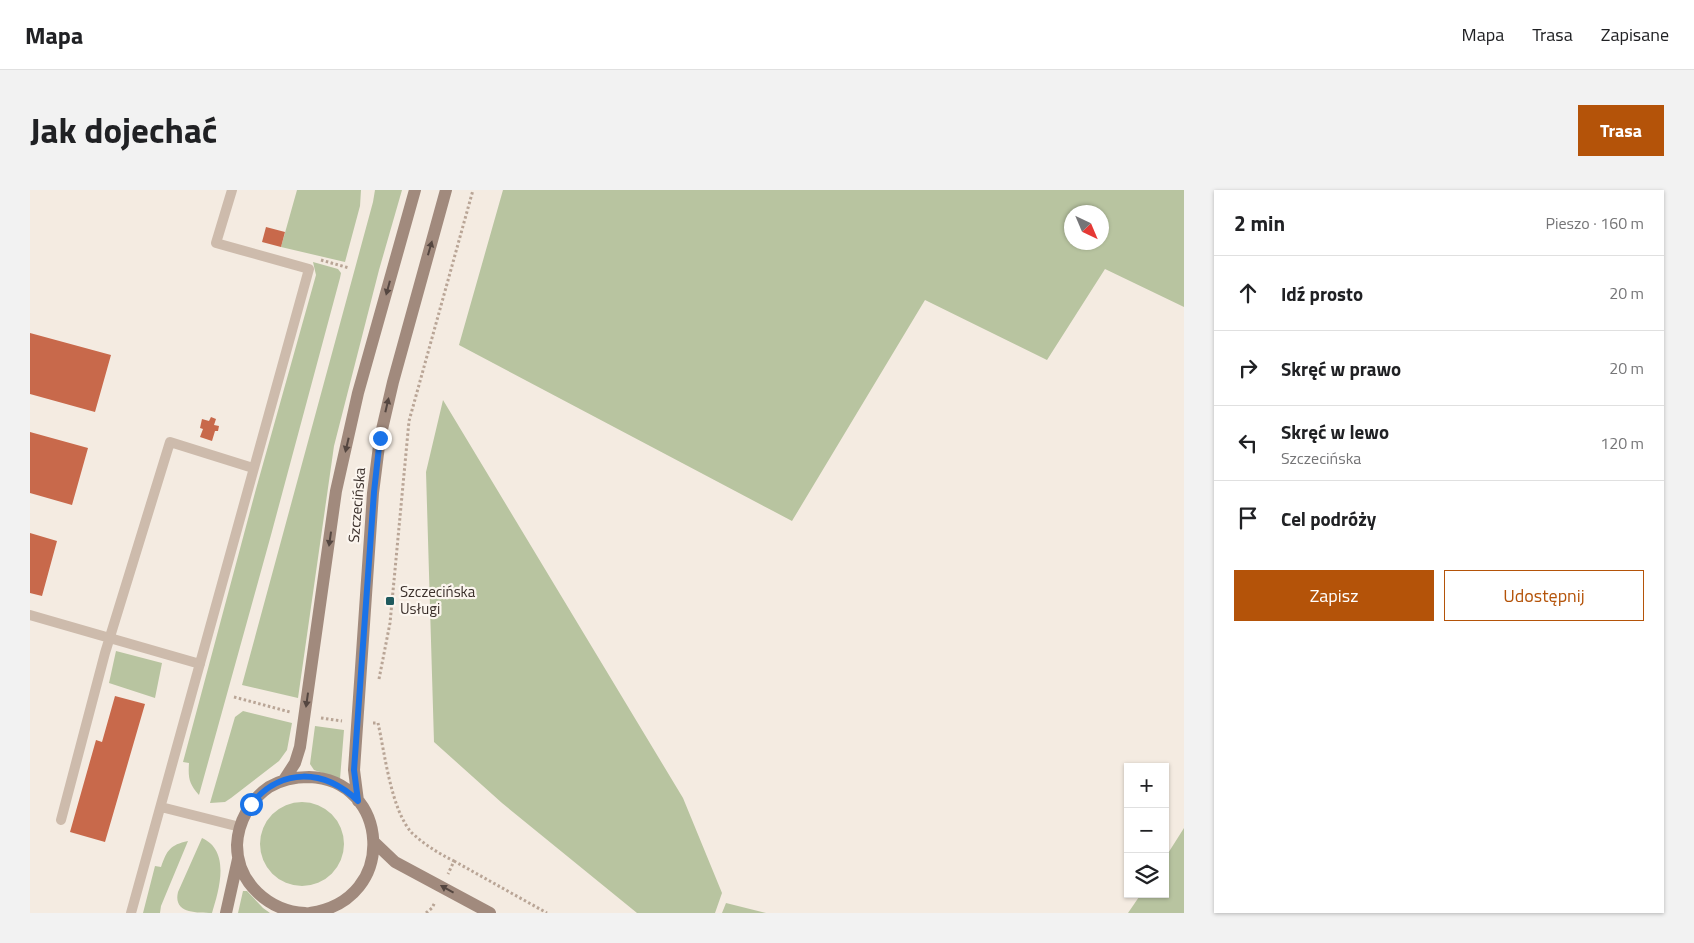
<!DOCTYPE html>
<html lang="pl">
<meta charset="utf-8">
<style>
body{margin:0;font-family:"Titillium Web",sans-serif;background:#f2f2f2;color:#202124}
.controls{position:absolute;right:15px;bottom:15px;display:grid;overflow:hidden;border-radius:0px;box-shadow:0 1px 4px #0004}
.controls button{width:45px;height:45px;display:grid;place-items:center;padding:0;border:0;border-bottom:1px solid #e0e0e0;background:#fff;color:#202124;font:25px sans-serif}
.compass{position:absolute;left:1034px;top:15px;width:45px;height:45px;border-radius:50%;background:#fff;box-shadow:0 1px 4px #0004;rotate:136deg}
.stop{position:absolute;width:15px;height:15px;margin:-11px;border:4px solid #1a73e8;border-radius:50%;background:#fff}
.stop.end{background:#1a73e8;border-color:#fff;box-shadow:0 1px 5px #0008}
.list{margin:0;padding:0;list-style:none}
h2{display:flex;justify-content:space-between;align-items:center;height:65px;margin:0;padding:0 20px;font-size:21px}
h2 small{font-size:16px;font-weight:400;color:#757577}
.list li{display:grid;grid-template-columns:32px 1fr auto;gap:15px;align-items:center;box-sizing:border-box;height:75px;padding:0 20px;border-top:1px solid #e0e0e0}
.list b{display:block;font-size:19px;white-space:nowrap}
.list p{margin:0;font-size:16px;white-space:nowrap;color:#757577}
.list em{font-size:16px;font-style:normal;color:#757577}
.actions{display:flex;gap:10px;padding:15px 20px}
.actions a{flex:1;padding:11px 0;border:1px solid #b45309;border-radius:0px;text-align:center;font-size:18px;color:#b45309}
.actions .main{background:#b45309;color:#fff}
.icon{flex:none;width:28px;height:28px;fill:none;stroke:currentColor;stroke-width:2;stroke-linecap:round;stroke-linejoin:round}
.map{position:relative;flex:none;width:1154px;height:723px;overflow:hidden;border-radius:0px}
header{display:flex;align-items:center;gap:30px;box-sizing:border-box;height:70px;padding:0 25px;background:#fff;border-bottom:1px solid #e0e0e0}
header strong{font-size:24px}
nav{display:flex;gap:28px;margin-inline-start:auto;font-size:18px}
.intro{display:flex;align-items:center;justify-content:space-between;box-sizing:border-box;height:120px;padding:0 30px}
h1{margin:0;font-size:35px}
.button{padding:12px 22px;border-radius:0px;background:#b45309;color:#fff;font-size:18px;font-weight:700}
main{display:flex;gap:30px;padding:0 30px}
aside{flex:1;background:#fff;border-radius:0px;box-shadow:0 1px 4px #0004}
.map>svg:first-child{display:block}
.green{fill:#b8c4a0;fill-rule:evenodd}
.building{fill:#c8694b}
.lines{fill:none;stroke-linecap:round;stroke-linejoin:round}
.path{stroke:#b9a596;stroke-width:3;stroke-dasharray:2.5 2.5;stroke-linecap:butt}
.lane{stroke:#cdbbac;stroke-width:10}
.secondary{stroke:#a18a7d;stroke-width:12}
.oneway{fill:#544640}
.route{stroke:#1a73e8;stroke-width:6}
.poi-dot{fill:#1f5a5e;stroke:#fbf5ee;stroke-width:2}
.labels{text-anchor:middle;stroke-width:4.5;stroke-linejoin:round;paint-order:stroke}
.street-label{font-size:15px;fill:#3b302b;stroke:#fbf5ee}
.poi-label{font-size:15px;fill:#3b302b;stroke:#fbf5ee;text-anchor:start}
</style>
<header>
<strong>Mapa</strong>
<nav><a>Mapa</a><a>Trasa</a><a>Zapisane</a></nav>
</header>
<div class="intro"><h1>Jak dojechać</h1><a class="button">Trasa</a></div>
<main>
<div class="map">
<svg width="1154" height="723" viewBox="0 0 1154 723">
<rect width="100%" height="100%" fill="#f4ebe1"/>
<!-- green -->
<path class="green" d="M 267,0 L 331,0 L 330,16 L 315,72 L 251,57 Z
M 345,0 L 372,0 L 349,80 L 304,256 L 268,508 L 212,495 L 343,12 Z
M 473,0 L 1154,0 L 1154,117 L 1075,79 L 1017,170 L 895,110 L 762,331 L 429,155 ZM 1072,22 L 1072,52 L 1042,52 L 1042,22 Z
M 283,72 L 308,79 L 311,83 L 310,88 L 241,345 L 169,605 C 159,594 158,588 159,573 L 153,572 L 226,299 L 286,85 Z
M 413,210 L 653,608 L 692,703 L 685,723 L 607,723 L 472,613 L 404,552 L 396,282 Z
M 86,461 L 132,473 L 125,508 L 79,493 Z
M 213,521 L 262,533 L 257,560 L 249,571 L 201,608 L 195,612 L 180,613 L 205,527 Z
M 285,536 L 314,540 L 310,589 L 284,580 L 280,574 Z
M230 654a42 42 0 1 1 84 0a42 42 0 1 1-84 0Z
M 1154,638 L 1154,723 L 1098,723 L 1111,704 L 1135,704 L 1135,668 Z
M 172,648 C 201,661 189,700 182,723 C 165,723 143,723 148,702 Z
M 158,651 L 131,716 L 130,723 L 113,723 L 125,676 L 131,677 C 137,660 140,655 158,651 Z
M 213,701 L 217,701 L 233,718 L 240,723 L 208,723 Z
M 696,713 L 736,723 L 692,723 Z"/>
<!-- building -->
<path class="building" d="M 236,37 L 255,42 L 251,57 L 232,52 Z
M 0,143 L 81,165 L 65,222 L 0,204 Z
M 181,227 L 186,229 L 184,235 L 189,236 L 188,241 L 185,241 L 182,251 L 170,247 L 173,239 L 170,238 L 172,229 L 179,231 Z
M 0,242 L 58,258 L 42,315 L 0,303 Z
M 0,343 L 27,351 L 12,406 L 0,403 Z
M 85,506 L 115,514 L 75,652 L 40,642 L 66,550 L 72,552 Z"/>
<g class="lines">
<!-- path -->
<path class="path" d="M 291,70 L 319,78
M 349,489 L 360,433 L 379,231 L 443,0
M 204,507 L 260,522
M 291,528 L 312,531
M 343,533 L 348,533 C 355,564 361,620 382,643 C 395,655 408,663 424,671 L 418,684
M 424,671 L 517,723
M 396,723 L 402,718 L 405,712"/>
<!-- lane -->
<path class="lane" d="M 0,425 L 170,474
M 131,617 L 210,637
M 31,630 L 75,463 L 140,252 L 223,278
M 101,723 L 279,79 L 186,53 L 202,0"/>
<!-- secondary -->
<path class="secondary" d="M 254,590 L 265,573 L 270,557 L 306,301 L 328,203 L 385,0
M 328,611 L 324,580 L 343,303 L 350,248 L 363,192 L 416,0
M 344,652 L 365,672 L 460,723
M 196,723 L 208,669
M 275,723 C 239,721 207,693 207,655 C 208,632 220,610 239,597 C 251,590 265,587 279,587 C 359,589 370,710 280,723"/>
</g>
<!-- one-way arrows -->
<defs><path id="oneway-solid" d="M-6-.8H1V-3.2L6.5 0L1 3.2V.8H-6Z" transform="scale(1.25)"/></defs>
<g class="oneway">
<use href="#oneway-solid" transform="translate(400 58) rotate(-74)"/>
<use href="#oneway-solid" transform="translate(358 98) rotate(105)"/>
<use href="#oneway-solid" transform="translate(357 215) rotate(-77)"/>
<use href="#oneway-solid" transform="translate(317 255) rotate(103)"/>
<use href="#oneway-solid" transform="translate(300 349) rotate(98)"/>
<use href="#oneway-solid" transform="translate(277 510) rotate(98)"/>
<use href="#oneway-solid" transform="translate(417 699) rotate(-151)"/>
</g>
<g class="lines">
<!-- route -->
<path class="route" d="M 221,614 C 252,577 294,579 328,611 L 324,580 L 344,302 L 350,248"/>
</g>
<!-- markers -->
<rect class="poi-dot" x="355" y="406" width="10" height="10" rx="2.5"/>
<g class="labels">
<!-- street labels -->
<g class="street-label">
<text transform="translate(327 315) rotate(-85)" y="5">Szczecińska</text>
</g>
<!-- poi labels -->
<g class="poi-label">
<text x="370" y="407">Szczecińska<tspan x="370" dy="17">Usługi</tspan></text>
</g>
</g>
</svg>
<div class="controls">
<button>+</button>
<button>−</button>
<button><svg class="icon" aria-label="layers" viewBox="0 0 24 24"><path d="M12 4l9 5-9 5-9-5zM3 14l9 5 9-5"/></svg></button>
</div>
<svg class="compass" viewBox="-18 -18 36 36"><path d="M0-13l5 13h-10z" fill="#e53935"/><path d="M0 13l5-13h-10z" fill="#757577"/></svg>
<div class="stop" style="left:221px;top:614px"></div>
<div class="stop end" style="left:350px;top:248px"></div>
</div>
<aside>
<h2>2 min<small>Pieszo · 160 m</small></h2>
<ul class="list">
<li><svg class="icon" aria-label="ahead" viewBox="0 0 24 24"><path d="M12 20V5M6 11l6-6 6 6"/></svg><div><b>Idź prosto</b></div><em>20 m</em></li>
<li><svg class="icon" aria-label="right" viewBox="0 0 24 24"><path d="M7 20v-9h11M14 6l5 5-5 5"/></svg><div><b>Skręć w prawo</b></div><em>20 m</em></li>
<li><svg class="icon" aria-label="left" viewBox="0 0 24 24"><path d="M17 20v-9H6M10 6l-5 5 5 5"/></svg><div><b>Skręć w lewo</b><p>Szczecińska</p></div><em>120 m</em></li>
<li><svg class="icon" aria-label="arrive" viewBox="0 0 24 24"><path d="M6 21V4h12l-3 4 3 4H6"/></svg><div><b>Cel podróży</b></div></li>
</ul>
<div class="actions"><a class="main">Zapisz</a><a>Udostępnij</a></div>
</aside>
</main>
